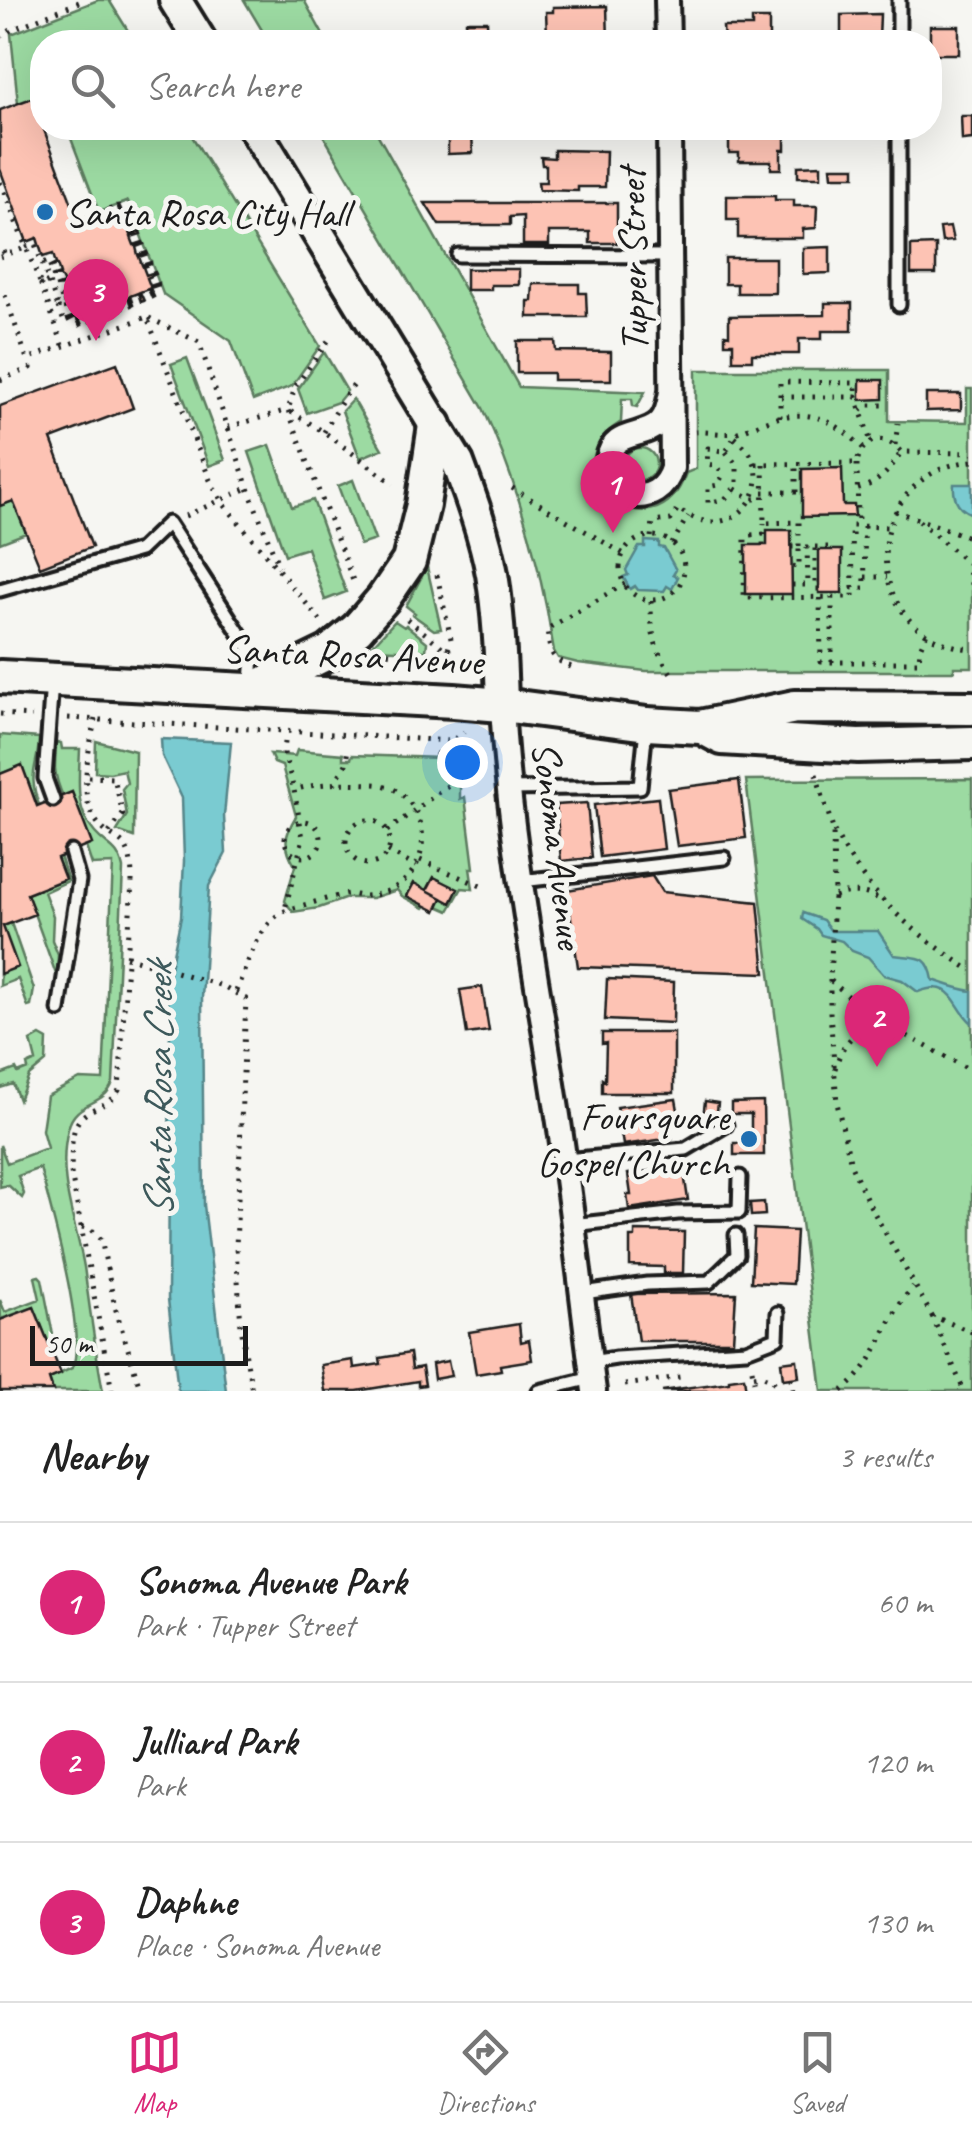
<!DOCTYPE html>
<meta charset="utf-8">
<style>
body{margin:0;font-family:Caveat,sans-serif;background:#f6f6f6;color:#222}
.scale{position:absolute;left:30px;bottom:25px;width:218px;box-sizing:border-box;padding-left:10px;border:5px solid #1c1c1c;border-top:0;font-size:28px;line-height:35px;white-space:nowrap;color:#1c1c1c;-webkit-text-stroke:8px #f6f6f2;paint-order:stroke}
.you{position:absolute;left:462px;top:762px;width:35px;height:35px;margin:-25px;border:8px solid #fff;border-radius:50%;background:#1a73e8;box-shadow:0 0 0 15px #1a73e833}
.badge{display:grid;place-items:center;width:65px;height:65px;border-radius:50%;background:#db2777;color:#fff;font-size:32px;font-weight:700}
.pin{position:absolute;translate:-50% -82px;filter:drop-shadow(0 2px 5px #0008)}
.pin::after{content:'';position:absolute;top:52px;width:35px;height:30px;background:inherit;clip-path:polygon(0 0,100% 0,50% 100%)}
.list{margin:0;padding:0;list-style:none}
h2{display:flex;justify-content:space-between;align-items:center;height:130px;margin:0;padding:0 40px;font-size:42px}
h2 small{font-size:32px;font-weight:400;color:#767676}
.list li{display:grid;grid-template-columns:65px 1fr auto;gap:30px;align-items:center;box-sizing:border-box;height:160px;padding:0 40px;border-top:2px solid #e0e0e0}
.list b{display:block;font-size:38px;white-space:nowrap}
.list p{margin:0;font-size:32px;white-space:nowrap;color:#767676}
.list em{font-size:32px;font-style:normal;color:#767676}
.icon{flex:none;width:55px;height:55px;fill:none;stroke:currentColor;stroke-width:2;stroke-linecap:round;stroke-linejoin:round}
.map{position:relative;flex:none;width:972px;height:1391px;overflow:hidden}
.search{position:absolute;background:#fff;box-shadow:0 10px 40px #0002;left:30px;right:30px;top:30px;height:110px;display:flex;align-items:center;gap:25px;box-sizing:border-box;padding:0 35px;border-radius:40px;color:#767676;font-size:38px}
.sheet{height:610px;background:#fff}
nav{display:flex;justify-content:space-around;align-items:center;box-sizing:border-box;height:140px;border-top:2px solid #e0e0e0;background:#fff;font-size:28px;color:#767676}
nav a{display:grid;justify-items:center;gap:5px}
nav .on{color:#db2777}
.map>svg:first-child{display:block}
.green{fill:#9cdaa2;stroke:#5c7b5f;stroke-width:2.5}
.water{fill:#7acbd1;stroke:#548589;stroke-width:2.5}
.building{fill:#fdc3b4;stroke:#1c1c1c;stroke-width:2.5}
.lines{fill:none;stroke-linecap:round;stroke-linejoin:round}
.service-casing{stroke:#1c1c1c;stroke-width:19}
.minor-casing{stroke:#1c1c1c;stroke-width:30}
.tertiary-casing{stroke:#1c1c1c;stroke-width:38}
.secondary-casing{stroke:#1c1c1c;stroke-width:40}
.path{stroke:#1c1c1c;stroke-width:5;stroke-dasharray:2.5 8;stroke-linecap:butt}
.service{stroke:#f6f6f2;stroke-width:11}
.minor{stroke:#f6f6f2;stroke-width:22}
.tertiary{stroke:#f6f6f2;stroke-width:30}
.secondary{stroke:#f6f6f2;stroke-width:32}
.path-bridge{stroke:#1c1c1c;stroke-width:5;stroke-dasharray:2.5 8;stroke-linecap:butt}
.poi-dot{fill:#1f6fb2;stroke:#f6f6f2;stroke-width:4}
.labels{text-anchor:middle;stroke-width:10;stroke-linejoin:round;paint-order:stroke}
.poi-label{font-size:40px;fill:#1c1c1c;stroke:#f6f6f2;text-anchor:start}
.street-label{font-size:40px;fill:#1c1c1c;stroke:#f6f6f2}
.water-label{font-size:42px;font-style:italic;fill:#3d595b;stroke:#f6f6f2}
</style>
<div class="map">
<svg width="972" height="1391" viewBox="0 0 972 1391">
<rect width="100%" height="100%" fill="#f6f6f2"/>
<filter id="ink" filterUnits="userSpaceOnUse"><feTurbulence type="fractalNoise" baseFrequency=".01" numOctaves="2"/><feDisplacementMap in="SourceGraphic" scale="20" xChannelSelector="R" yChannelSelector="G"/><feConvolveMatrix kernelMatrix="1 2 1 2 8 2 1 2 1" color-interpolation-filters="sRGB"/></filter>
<g filter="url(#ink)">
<!-- green -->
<path class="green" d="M 98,0 L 109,0 L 135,42 L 42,42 L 42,126 L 32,98 L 18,103 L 11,34 Z
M 244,0 L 304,0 L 327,42 L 269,42 Z
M 67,128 L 187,128 L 320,346 L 292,386 L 253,401 L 231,341 L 163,294 L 128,201 L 99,212 Z
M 319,128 L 374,128 L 519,387 L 645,392 L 637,407 L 633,406 L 632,399 L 622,399 L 621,422 C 542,472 655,562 686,473 L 696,469 L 696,370 L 889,370 L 889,421 L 967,422 L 967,389 L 972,389 L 972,667 L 954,667 L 954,671 L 646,671 L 578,663 L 558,658 L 554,651 C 541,566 519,486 483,408 Z
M 324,352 L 347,391 L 338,402 L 307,413 L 298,389 Z
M 187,358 L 225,460 L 209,466 L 171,364 Z
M 353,399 L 382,449 L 360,458 L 342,411 Z
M 270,445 L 292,507 L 313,500 L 346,592 L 325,600 L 307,548 L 285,555 L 249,452 Z
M624 464a16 16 0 1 1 32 0a16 16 0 1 1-32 0Z
M 353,480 L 375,540 L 360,545 L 338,486 Z
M 13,501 L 26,533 L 0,543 L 0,506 Z
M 427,567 L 441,629 L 434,630 L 413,615 L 415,613 L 406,606 Z
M 395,621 L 404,627 L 406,625 L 427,642 L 426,651 L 369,649 Z
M 0,735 L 39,738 C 38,769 27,772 39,805 L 37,806 L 22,766 L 0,774 Z
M 96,741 L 135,751 L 134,837 L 117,831 L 127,815 L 122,789 L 127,783 L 124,770 L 110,773 L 95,772 Z
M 56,742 L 61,743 L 62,749 L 80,749 C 79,778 74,810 95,833 C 108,848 118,846 123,869 L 113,1082 C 104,1108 75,1099 68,1129 C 56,1177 76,1222 84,1267 C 90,1309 95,1350 103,1391 L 53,1391 L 49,1379 L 72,1368 C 88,1338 50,1206 40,1168 L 18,1176 L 24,1194 L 22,1198 L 8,1185 L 0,1187 L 0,1145 L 7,1163 L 47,1148 L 42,1130 L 47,1096 L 80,1079 L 103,1080 L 113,864 L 92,865 L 86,847 L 91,844 C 78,821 57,795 55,768 C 55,759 56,751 56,742 Z
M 297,750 L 343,754 L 343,759 L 351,759 L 352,755 L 441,758 L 460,787 L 460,799 L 465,797 L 474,868 L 470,868 L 473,889 L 462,888 L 449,911 L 429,902 L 424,908 L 402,896 L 397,890 L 372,898 L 347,898 L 319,908 L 293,912 L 285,901 L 295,866 C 283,845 284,836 296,816 L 282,766 L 274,763 L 270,754 L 295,756 Z
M 972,779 L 972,1391 L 822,1391 L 746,780 Z
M 60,856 L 68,881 L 44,892 L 53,916 L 52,940 L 58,955 L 57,977 L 27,894 L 65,879 L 57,858 Z
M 11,923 L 34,989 L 31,1006 L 28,1007 L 18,979 L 0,986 L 3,926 Z
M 40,1036 L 47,1040 L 46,1062 L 29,1076 L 19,1100 L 13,1084 L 0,1088 L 0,1075 L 16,1069 L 18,1073 L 28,1069 L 27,1065 L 36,1061 L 31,1041 Z
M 35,1277 L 39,1276 L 42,1279 L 54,1340 L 48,1342 L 34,1307 L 1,1319 L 0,1300 L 5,1312 L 40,1299 Z"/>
<!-- water -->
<path class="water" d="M 954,484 L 972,484 L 972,514 C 958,509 953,498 954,484 Z
M 645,541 L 659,542 L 659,547 L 664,548 L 676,570 L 673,575 L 678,577 L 672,589 L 667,586 L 664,591 L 638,590 L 635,586 L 630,589 L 623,577 L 628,575 L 626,570 L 639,547 L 645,547 Z
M 161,739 L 231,742 L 224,816 L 226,853 L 209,886 L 202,998 L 204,1205 L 226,1391 L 178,1391 L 168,1299 L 170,1029 L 167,982 L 181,917 L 184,861 L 182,798 L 162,756 Z
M 803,913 L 823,920 L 831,931 L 878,931 L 894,955 C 917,959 928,952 933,980 C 948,985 957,989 972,991 L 972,1023 C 952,1006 955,978 918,992 L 902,980 L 884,975 L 868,957 L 852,951 L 842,941 L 821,935 L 817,929 L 802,919 Z"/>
<!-- building -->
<path class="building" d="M 607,6 L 608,42 L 554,42 L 554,34 L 547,35 L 546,12 L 553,12 L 553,7 Z
M 880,14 L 879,40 L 874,40 L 875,42 L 853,42 L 853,35 L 841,35 L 841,15 Z
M 752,19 L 769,19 L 769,42 L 724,42 L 723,27 L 752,27 Z
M 466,21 L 487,21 L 488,42 L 466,42 Z
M 930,26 L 959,26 L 959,54 L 930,54 Z
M 32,98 L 78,220 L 99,212 L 103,222 L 111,219 L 107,209 L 110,208 L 113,218 L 121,215 L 117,205 L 119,205 L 123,214 L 132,211 L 133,213 L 124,216 L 127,225 L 136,221 L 137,223 L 128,227 L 131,235 L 140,231 L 141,234 L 131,237 L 134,245 L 143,242 L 144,244 L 136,247 L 138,255 L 147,252 L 148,254 L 139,257 L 142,265 L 151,262 L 151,264 L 143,267 L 146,275 L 155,272 L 156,274 L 147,278 L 150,286 L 159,283 L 159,285 L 150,288 L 154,297 L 152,298 L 148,289 L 140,292 L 144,301 L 141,302 L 138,293 L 130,296 L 133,305 L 131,306 L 128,297 L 119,300 L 123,309 L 121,310 L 117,301 L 109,304 L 112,313 L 110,314 L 107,305 L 100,308 L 104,317 L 101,318 L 98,309 L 88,313 L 92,321 L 90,322 L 86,313 L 78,316 L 82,325 L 80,326 L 76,317 L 68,321 L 67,319 L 75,316 L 72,306 L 63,309 L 71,305 L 68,296 L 59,298 L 68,295 L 64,286 L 55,287 L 64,284 L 60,276 L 51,277 L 60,274 L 57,265 L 48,268 L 56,264 L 53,254 L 43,257 L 37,238 L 27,242 L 0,169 L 0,110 Z
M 961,116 L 972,116 L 972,139 L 962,140 Z
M 729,128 L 785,128 L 785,150 L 781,150 L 781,169 L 771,169 L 771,161 L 739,161 L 739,153 L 729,153 Z
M 472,133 L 473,153 L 448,154 L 448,134 Z
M 554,150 L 606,151 L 605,187 L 578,187 L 578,191 L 539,190 L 538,182 L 546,182 L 546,165 L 542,165 L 541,157 L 554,158 Z
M 821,165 L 821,177 L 798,177 L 798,166 Z
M 831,167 L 855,167 L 855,176 L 832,176 Z
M 727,196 L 775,196 L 775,200 L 794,200 L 794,206 L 817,206 L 816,228 L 803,229 L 803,238 L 738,238 L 738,220 L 727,220 Z
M 425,203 L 617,203 L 617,243 L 590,243 L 590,232 L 549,232 L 549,245 L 523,245 L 523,216 L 510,217 L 510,225 L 439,225 Z
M 950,227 L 953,241 L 942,242 L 940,228 Z
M 936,245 L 936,274 L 911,274 L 911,246 Z
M 830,247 L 830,273 L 803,274 L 803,248 Z
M 725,258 L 775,258 L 775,293 L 737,293 L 737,284 L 725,284 Z
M 466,269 L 519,269 L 519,285 L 491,285 L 491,290 L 466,290 Z
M 533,284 L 579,284 L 579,293 L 586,293 L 587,317 L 528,317 L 528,301 L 532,301 Z
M 825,303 L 852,303 L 852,331 L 822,331 L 822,339 L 799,339 L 799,354 L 752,354 L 752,360 L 733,360 L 733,343 L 725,343 L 725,334 L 729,335 L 729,316 L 825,315 Z
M 517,341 L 555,341 L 556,351 L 611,352 L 611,380 L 553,380 L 553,373 L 517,373 Z
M 117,363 L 133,408 L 51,439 L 92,547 L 40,567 L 13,501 L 0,506 L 0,406 Z
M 860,380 L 883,380 L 883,399 L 860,400 Z
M 926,394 L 961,394 L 961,410 L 926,411 Z
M 842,468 L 843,505 L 854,505 L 855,516 L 802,517 L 802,469 Z
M 767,530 L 791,530 L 792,594 L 746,594 L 746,545 L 767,545 Z
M 819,550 L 842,550 L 842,593 L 819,593 Z
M 22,765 L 37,806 L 72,792 L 92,844 L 57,858 L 65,879 L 27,894 L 35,914 L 3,926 L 18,967 L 0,974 L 0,774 Z
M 739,780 L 746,838 L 677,846 L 668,789 Z
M 658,798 L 664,849 L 600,857 L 594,805 Z
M 587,803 L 592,858 L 561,861 L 556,805 Z
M 652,876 L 662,892 L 758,902 L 765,973 L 578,967 L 567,890 Z
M 434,877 L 458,889 L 451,903 L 427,890 Z
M 414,883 L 442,898 L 436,911 L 407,896 Z
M 607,979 L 674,982 L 673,1023 L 605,1020 Z
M 482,987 L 489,1031 L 467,1034 L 460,990 Z
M 602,1033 L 674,1033 L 674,1093 L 602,1093 L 602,1079 L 605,1081 L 606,1043 L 602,1044 Z
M 676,1099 L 679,1116 L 669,1117 L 672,1138 L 623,1145 L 617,1107 Z
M 705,1101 L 718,1103 L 716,1120 L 703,1118 Z
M 763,1102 L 764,1155 L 734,1155 L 734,1143 L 751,1143 L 751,1114 L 731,1114 L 731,1103 Z
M 683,1166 L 688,1200 L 629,1209 L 627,1195 L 631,1195 L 628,1174 Z
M 764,1202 L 765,1215 L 751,1216 L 750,1203 Z
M 754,1229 L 796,1231 L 793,1284 L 751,1282 Z
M 635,1231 L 684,1232 L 683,1273 L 664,1273 L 664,1267 L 630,1266 L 630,1237 L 635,1237 Z
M 736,1293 L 733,1341 L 638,1341 L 631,1294 Z
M 34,1307 L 61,1374 L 49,1379 L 53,1391 L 0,1391 L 0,1320 Z
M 519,1324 L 521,1342 L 529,1340 L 532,1360 L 500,1365 L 501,1370 L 476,1374 L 469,1332 Z
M 410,1353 L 412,1369 L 422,1367 L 425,1385 L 418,1386 L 418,1381 L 357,1391 L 325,1391 L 321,1365 L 353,1360 L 354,1368 L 381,1364 L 380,1358 Z
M 797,1360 L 799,1377 L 783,1379 L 781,1362 Z
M 448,1361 L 451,1376 L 434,1379 L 432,1364 Z
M 744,1377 L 746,1391 L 662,1391 L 729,1382 L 729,1379 Z"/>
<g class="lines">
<!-- service casing -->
<g class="service-casing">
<path id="service" d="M 899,42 L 899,0
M 458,255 L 670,256
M 899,305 L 899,128
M 0,590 L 140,550 L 168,523 L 249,648 L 253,655 L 251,683
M 52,681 L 45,778 L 53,800
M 509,789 L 640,787 L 646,728
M 521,881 L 724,858
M 59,1010 L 79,880 L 71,852
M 565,1160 L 686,1149 L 726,1125
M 572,1225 L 678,1213 L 739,1212 L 740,1177
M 583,1293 L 647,1284 L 709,1282 L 737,1255 L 736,1235
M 591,1362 L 616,1358 L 746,1350 L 777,1338 L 778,1313
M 539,1391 L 592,1378"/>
</g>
<!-- minor casing -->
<g class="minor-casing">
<path id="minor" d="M 667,0 L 668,42
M 669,128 L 672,468 C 659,512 603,500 608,460 C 612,428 645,440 661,421 C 668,413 669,402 671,392
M 502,705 C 509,837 535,967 555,1097 C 571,1195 581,1293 594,1391"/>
</g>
<!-- tertiary casing -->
<g class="tertiary-casing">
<path id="tertiary" d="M 175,0 L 201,42
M 254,128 L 458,463 C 471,498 485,536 492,574 C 499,617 501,662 502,705"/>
</g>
<!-- secondary casing -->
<g class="secondary-casing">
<path id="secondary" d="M 0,677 L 454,701 L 502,705 L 647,724 L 700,727 L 795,707 L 972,708
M 253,689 L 329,652 L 357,629 L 383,599 L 409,561 L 423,505 L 435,425
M 709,731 L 722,738 L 858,746 L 972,743"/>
</g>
<!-- path -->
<path class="path" d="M 0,37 L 11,30 L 84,0
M 0,182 L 41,285 L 49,282 L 42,263
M 26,247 L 35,244 L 42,263 L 54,259
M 0,257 L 25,248 L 24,246
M 5,295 L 27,359 L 147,317 L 210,480 L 222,502 L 320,620
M 57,305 L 49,282 L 41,285 L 63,345
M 149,318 L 199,342 L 248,488 L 279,567
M 63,319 L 57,305 L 70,301
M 328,341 L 295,387 L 288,410 L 324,432 L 394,484
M 0,380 L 31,368 L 28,360
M 781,397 L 856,397 L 871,442
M 861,410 L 867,405 L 884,405
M 780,417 L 780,382 L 856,383 L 856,397
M 228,427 L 288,410 L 355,586
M 324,432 L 345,396 L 354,385
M 695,432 C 708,431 723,435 734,433 C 744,431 754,425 764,422 C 806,407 832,417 863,448
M 895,445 L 898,423
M 726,452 L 737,465 L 737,485 L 725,499 L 708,503 L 708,487 L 718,485 L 723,474 L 717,466 L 707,464 L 708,448 L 726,452 L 734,437
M 972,461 C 856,474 857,639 972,649
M 756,464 L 857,463 C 862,437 885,433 901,452 L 972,453
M 763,464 L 764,523 L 799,522 L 799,547 L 815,547 L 815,589 L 819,589
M 857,464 L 858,526
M 512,488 L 624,554
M 735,489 L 752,499 L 763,499
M 858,489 C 879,483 890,471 901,452
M 763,492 L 802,492
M 796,492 L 796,463
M 895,511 L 972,538
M 185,516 L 248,488
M 919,521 L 968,563 L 972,591
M 864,526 L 865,588 L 853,588 L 852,526 L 889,527
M 764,534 L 751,535 L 745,539 L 744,598 L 853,597 L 853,588
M620 568a32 32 0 1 1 64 0a32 32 0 1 1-64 0Z
M 651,537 L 653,522 L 671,520 L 678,508 C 733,554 793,475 730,434
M 672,544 L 688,516
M 763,545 L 764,523
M 791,547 L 799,547 L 799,567 L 792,566
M 815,547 L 831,547 L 831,550
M 437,575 L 451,639 L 445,659
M 865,577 L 887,577
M 792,585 L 808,585 L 807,547
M 832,597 L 832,662
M 820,598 L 821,662 L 919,662 L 920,648 L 927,633
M 651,601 C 651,634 654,649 673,676
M 407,619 L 446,650 L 452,651
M 377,652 L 432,658 L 444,652
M 571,667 C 548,657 550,651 547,629 L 625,584
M 0,714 L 32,716
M 68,718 L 451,741 L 464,732
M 95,719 C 90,749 78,788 93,816 C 112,849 132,828 132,881 L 119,1090 C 109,1108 93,1105 81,1118 C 69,1130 72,1158 71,1173 L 112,1391
M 285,742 L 284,753 L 294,790
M 435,753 L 450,761 L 459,777 L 469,782
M 816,774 L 833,829 L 834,896 L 830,980 L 872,1017 L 972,1071
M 88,777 L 114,778 L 123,814 L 109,833
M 334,784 L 346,764 L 348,747
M346 842a22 22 0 1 1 44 0a22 22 0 1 1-44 0Z
M285 839a18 18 0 1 1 36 0a18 18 0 1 1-36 0Z
M 387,831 L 459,777 L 464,757
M 834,831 C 870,898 910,930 972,971
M 388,851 L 416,867
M 420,860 L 481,886
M 834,896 C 852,890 863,891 879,899
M 126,957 L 223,986 L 246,999 L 236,1248 L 241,1327 L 252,1391
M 830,980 L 830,1012 L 837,1103 L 851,1165 L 868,1202 L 932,1316 L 972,1332
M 236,991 C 247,966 257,928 282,912 C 285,910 342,894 348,894 C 353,894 358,896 363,896 C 392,896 419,876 422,846 C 424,831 420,815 410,803 C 400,790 387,784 370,784 C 345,783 319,782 294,790 L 303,838 L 285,909
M 835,1069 C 843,1040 855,1030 883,1023
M 82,1227 L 92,1230 L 101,1239 L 115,1307 L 141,1391
M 932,1316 L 964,1391
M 752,1369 L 756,1391
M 754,1376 L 760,1375 L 772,1379 L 779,1391
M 791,1378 L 793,1391
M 625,1385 L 680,1377
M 842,1391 C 878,1365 884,1319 913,1287"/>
<!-- service -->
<use href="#service" class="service"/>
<!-- minor -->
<use href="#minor" class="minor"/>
<!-- tertiary -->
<use href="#tertiary" class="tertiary"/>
<!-- secondary -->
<use href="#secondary" class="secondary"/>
<!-- path-bridge -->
<path class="path-bridge" d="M 3,251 L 5,255"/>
</g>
</g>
<!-- markers -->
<g class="poi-dot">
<circle cx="45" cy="212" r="10"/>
<circle cx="749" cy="1139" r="10"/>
</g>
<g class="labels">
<!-- poi labels -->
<g class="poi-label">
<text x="65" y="226">Santa Rosa City Hall</text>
<text x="729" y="1130" text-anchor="end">Foursquare<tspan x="729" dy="46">Gospel Church</tspan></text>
</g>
<!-- street labels -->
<g class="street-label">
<text transform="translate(632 260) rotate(-91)" y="14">Tupper Street</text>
<text transform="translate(353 654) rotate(3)" y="14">Santa Rosa Avenue</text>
<text transform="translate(559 845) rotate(83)" y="14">Sonoma Avenue</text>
</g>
<!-- water labels -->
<g class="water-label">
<text transform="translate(157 1090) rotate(-90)" y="15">Santa Rosa Creek</text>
</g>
</g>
</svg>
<div class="scale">50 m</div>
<div class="you"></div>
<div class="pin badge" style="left:613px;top:533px">1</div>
<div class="pin badge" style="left:877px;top:1067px">2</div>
<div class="pin badge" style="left:96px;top:341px">3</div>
<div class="search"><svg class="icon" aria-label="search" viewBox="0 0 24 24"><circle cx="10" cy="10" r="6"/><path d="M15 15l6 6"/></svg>Search here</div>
</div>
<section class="sheet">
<h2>Nearby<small>3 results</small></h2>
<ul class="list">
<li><span class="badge">1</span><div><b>Sonoma Avenue Park</b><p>Park · Tupper Street</p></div><em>60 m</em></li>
<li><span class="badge">2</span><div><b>Julliard Park</b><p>Park</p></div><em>120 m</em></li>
<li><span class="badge">3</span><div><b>Daphne</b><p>Place · Sonoma Avenue</p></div><em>130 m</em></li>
</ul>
</section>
<nav>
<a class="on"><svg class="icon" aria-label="map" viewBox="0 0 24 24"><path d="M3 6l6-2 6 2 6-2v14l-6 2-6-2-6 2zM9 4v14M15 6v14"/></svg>Map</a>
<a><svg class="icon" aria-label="directions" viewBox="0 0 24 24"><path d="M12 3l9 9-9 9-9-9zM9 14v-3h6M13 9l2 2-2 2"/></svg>Directions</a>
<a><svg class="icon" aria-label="saved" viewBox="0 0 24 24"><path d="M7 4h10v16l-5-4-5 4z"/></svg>Saved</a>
</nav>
